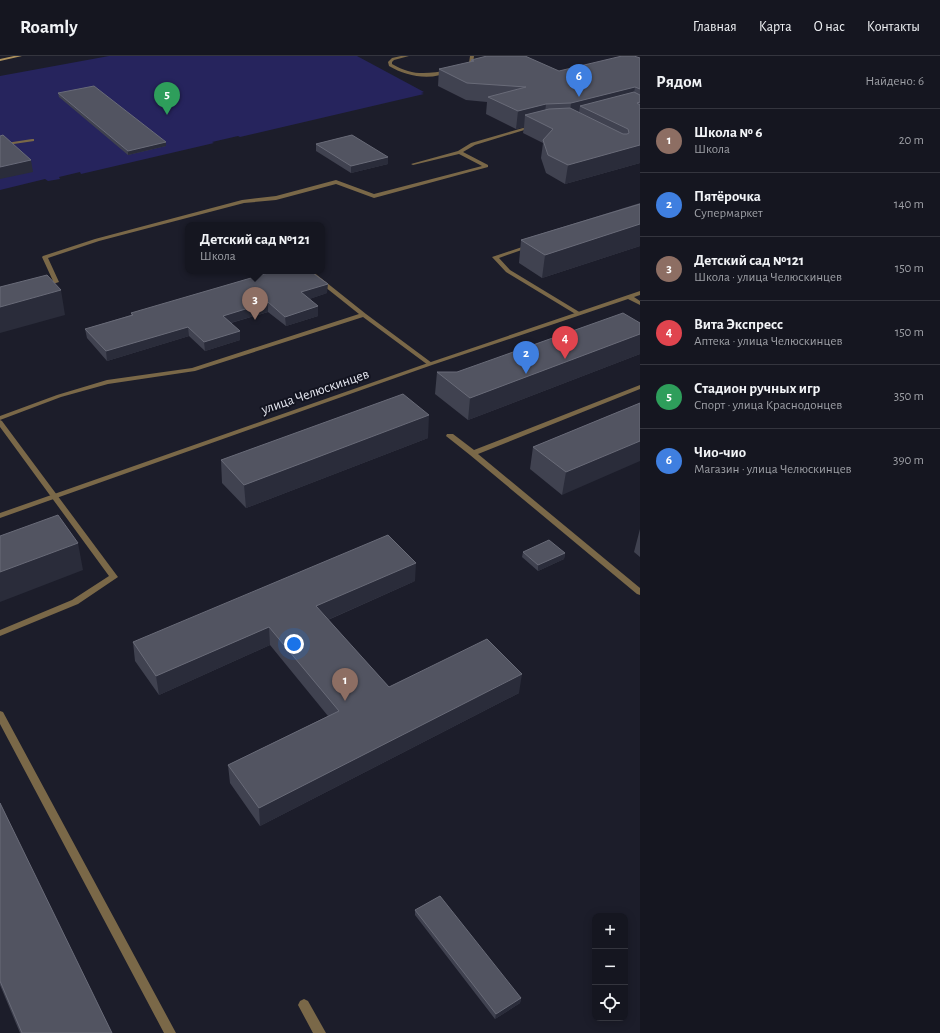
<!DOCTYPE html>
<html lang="ru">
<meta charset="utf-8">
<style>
body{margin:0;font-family:"Alegreya Sans",sans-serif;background:#22232d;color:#f1f3f6}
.controls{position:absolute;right:12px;bottom:12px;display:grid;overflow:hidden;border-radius:8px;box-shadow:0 2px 10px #0003}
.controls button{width:36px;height:36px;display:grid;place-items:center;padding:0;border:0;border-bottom:1px solid #34353e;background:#151620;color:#f1f3f6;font:20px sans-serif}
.you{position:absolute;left:294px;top:588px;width:14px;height:14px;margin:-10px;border:3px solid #fff;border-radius:50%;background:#1a73e8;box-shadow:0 0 0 6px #1a73e833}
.badge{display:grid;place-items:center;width:26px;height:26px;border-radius:50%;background:#e5ad36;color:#fff;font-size:13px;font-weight:700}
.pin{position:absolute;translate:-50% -33px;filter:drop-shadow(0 1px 2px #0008)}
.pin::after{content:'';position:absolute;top:21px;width:14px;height:12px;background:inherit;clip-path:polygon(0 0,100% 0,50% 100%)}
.popup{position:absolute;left:185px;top:166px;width:140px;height:52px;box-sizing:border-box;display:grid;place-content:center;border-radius:8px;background:#151620;filter:drop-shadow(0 1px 3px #0005);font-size:13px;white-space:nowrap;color:#9d9fa5}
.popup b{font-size:15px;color:#f1f3f6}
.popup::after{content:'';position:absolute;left:50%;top:100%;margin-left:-8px;border:8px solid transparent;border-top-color:#151620}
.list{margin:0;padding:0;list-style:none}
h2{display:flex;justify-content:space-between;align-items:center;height:52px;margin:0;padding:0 16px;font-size:17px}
h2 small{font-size:13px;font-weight:400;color:#9d9fa5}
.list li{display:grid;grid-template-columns:26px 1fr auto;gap:12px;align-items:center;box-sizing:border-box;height:64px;padding:0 16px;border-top:1px solid #34353e}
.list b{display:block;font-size:15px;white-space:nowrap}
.list p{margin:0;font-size:13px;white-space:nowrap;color:#9d9fa5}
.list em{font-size:13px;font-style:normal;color:#9d9fa5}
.icon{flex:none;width:22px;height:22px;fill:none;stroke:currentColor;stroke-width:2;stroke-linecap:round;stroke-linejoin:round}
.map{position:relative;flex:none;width:640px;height:977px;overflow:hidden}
header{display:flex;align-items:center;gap:24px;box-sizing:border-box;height:56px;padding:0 20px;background:#151620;border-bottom:1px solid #34353e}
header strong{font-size:19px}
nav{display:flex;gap:22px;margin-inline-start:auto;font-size:14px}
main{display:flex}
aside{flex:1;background:#151620}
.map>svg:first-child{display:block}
.green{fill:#26245d}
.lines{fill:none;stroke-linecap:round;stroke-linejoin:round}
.lane{fill:#7a6848;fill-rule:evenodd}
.street{fill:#7a6848;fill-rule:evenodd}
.secondary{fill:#ae925d;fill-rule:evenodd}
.wall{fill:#404250}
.shaded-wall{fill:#2a2c3a}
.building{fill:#525461;stroke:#696b78}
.labels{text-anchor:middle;stroke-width:4;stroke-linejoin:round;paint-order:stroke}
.street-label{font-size:14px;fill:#e5e7f0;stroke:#131420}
</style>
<header>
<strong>Roamly</strong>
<nav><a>Главная</a><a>Карта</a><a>О нас</a><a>Контакты</a></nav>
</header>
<main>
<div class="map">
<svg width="640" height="977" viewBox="0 0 640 977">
<rect width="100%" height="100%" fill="#1c1d2a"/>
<!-- green -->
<path class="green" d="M 109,0 L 357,0 L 424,36 L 421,37 L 424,38 L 240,81 L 238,80 L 212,86 L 214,87 L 81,118 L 80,116 L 59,121 L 60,123 L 48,125 L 45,123 L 0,134 L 0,20 Z"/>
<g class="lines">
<!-- lane -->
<path class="lane" d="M 401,0 L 409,0 L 394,4 L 392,6 L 392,8 C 412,20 427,18 449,14 L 451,15 C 432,25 407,21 389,10 L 388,6 L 392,2 Z
M 470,0 L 474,0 L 473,7 L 467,12 L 465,12 L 465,10 L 469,7 Z
M 530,70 L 534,71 L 475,89 L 463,96 L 488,109 L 488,111 L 374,142 L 336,128 L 276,144 L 244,147 L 99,185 L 48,202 L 59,226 L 44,231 L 41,229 L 53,225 L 42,201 L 43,200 L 95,183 L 242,144 L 276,140 L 336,124 L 374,138 L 482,110 L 459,98 L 413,109 L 411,108 L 458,95 L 471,87 Z
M 32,83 L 34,83 L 34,85 L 0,90 L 0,88 Z
M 528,189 L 533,190 L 499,202 L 510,214 L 581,257 L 581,259 L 577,259 L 506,216 L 492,201 Z
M 305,215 L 312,215 L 366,258 L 432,307 L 432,309 L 428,309 L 363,261 L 195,315 L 108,328 L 61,341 L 0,364 L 2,365 L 118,521 L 78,548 L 0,580 L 0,574 L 72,544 L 109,520 L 0,371 L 0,360 L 57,339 L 107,324 L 192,312 L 359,258 Z
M 640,329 L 640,333 L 478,398 L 640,532 L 640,539 L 637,538 L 470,399 L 446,380 L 447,378 L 453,378 L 474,394 Z
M 0,655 L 3,656 L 176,977 L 164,977 L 0,668 Z
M 304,943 L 308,945 L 326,977 L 313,977 L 298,949 L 300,945 Z"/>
<!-- street -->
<path class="street" d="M 640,235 L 640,239 L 634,241 L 640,245 L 640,249 L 628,243 L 432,309 L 0,462 L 0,457 L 428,307 Z"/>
<!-- secondary -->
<path class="secondary" d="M 14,0 L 22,0 L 0,5 L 0,3 Z"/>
</g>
<!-- wall -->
<path class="wall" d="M 640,2 L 640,107 L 565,128 L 546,117 L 541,102 L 543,87 L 523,77 L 524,71 L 516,73 L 486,58 L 487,46 L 466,44 L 438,30 L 439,13 L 471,6 L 471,4 L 559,15 Z
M 58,37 L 166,86 L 166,90 L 128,99 L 59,41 Z
M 316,88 L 388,101 L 388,108 L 351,117 L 316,95 Z
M 640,147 L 640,190 L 542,222 L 519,207 L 521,184 Z
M 327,237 L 309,243 L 318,250 L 318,260 L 286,270 L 268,256 L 231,267 L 240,284 L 205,295 L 189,280 L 107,305 L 87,282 L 85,273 L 131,259 L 131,257 Z
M 640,267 L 640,298 L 468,364 L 435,338 L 437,316 L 457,316 Z
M 640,347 L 562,439 L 530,413 L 533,391 Z
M 428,382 L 246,452 L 222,427 L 221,404 Z
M 640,473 L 640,501 L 634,496 Z
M 523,496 L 565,497 L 564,503 L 538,515 L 522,501 Z
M 415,525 L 328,564 L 389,631 L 519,637 L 260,770 L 230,727 L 228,709 L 328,660 L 270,589 L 159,639 L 135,605 L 133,586 Z
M 0,747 L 112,977 L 20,977 L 0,929 Z
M 415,854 L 521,942 L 520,947 L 495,963 L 415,859 Z"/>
<!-- shaded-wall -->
<path class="shaded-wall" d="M 635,31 L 632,49 L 580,50 L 578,62 L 569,65 L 571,47 Z
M 546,48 L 544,66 L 525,59 L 524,71 L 516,73 L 518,55 Z
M 166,86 L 166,90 L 128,99 L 128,95 Z
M 640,89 L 640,107 L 565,128 L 568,109 Z
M 388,101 L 388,108 L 351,117 L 351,110 Z
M 31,104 L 33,116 L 0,123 L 0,111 Z
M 640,168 L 640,190 L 542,222 L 545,199 Z
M 328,228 L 327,237 L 301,246 L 301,236 Z
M 61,234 L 65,259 L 0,277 L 0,251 Z
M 268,246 L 268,256 L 223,269 L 223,260 Z
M 318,250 L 318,260 L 286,270 L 285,261 Z
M 188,271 L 189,280 L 107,305 L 106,295 Z
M 240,275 L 240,284 L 205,295 L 204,286 Z
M 640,278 L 640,298 L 468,364 L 470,342 Z
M 429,359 L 428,382 L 246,452 L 244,429 Z
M 640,385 L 640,405 L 562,439 L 566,416 Z
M 78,487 L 83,514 L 0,546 L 0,516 Z
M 565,497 L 564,503 L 538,515 L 538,509 Z
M 416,507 L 415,525 L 316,569 L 316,550 Z
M 269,571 L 270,589 L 159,639 L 156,620 Z
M 522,618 L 519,637 L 260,770 L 259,752 Z
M 521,942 L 520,947 L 495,963 L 496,958 Z"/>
<!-- building -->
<path class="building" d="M 487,0 L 525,0 L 559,15 L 622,0 L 634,0 L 640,2 L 640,33 L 635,31 L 571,47 L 546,48 L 518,55 L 488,41 L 526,31 L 467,27 L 439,13 L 474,5 L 471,4 Z
M 94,30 L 166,86 L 128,95 L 58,37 Z
M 634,36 L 640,39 L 640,46 L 637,47 L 640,49 L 640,89 L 568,109 L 548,99 L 543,84 L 553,73 L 525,59 L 549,53 L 570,52 L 623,78 L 627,78 L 629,77 L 628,73 L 580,50 Z
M 3,79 L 31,104 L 0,111 L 0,80 Z
M 352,79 L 388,101 L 351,110 L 316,88 Z
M 640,148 L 640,168 L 545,199 L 521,184 Z
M 275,215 L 310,215 L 328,228 L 301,236 L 318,250 L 285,261 L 268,246 L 223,260 L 240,275 L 204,286 L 188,271 L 106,295 L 85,273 L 133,259 L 131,257 Z
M 47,219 L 61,234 L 0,251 L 0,231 Z
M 623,257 L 640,267 L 640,278 L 470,342 L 437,316 L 457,316 Z
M 403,338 L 429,359 L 244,429 L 221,404 Z
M 640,347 L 640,385 L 566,416 L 533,391 Z
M 58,459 L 78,487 L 0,516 L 0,480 Z
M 388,479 L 416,507 L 316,550 L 389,631 L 487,583 L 522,618 L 259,752 L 228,709 L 339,655 L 269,571 L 156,620 L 133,586 Z
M 549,484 L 565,497 L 538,509 L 523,496 Z
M 0,747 L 112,977 L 22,977 L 0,925 Z
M 440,840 L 521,942 L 496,958 L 415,854 Z"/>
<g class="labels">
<!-- street labels -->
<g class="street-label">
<text transform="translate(315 335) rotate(-19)" y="5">улица Челюскинцев</text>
</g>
</g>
</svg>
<div class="controls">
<button>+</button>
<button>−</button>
<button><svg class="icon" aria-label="locate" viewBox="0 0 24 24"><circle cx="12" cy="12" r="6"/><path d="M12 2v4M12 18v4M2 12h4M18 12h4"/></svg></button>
</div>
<div class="you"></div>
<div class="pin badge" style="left:345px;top:645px;background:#8d6e63">1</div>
<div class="pin badge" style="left:526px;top:318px;background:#3f7fe0">2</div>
<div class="pin badge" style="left:255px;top:264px;background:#8d6e63">3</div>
<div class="popup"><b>Детский сад №121</b>Школа</div>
<div class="pin badge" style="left:565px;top:303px;background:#e0444e">4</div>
<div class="pin badge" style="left:167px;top:59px;background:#2e9e5b">5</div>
<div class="pin badge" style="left:579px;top:41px;background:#3f7fe0">6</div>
</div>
<aside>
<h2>Рядом<small>Найдено: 6</small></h2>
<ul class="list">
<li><span class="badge" style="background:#8d6e63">1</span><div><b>Школа № 6</b><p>Школа</p></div><em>20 m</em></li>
<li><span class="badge" style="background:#3f7fe0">2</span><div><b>Пятёрочка</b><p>Супермаркет</p></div><em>140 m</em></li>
<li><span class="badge" style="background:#8d6e63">3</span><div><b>Детский сад №121</b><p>Школа · улица Челюскинцев</p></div><em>150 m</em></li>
<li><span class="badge" style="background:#e0444e">4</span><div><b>Вита Экспресс</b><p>Аптека · улица Челюскинцев</p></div><em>150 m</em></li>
<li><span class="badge" style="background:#2e9e5b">5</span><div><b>Стадион ручных игр</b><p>Спорт · улица Краснодонцев</p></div><em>350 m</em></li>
<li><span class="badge" style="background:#3f7fe0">6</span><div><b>Чио-чио</b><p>Магазин · улица Челюскинцев</p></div><em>390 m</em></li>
</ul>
</aside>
</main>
